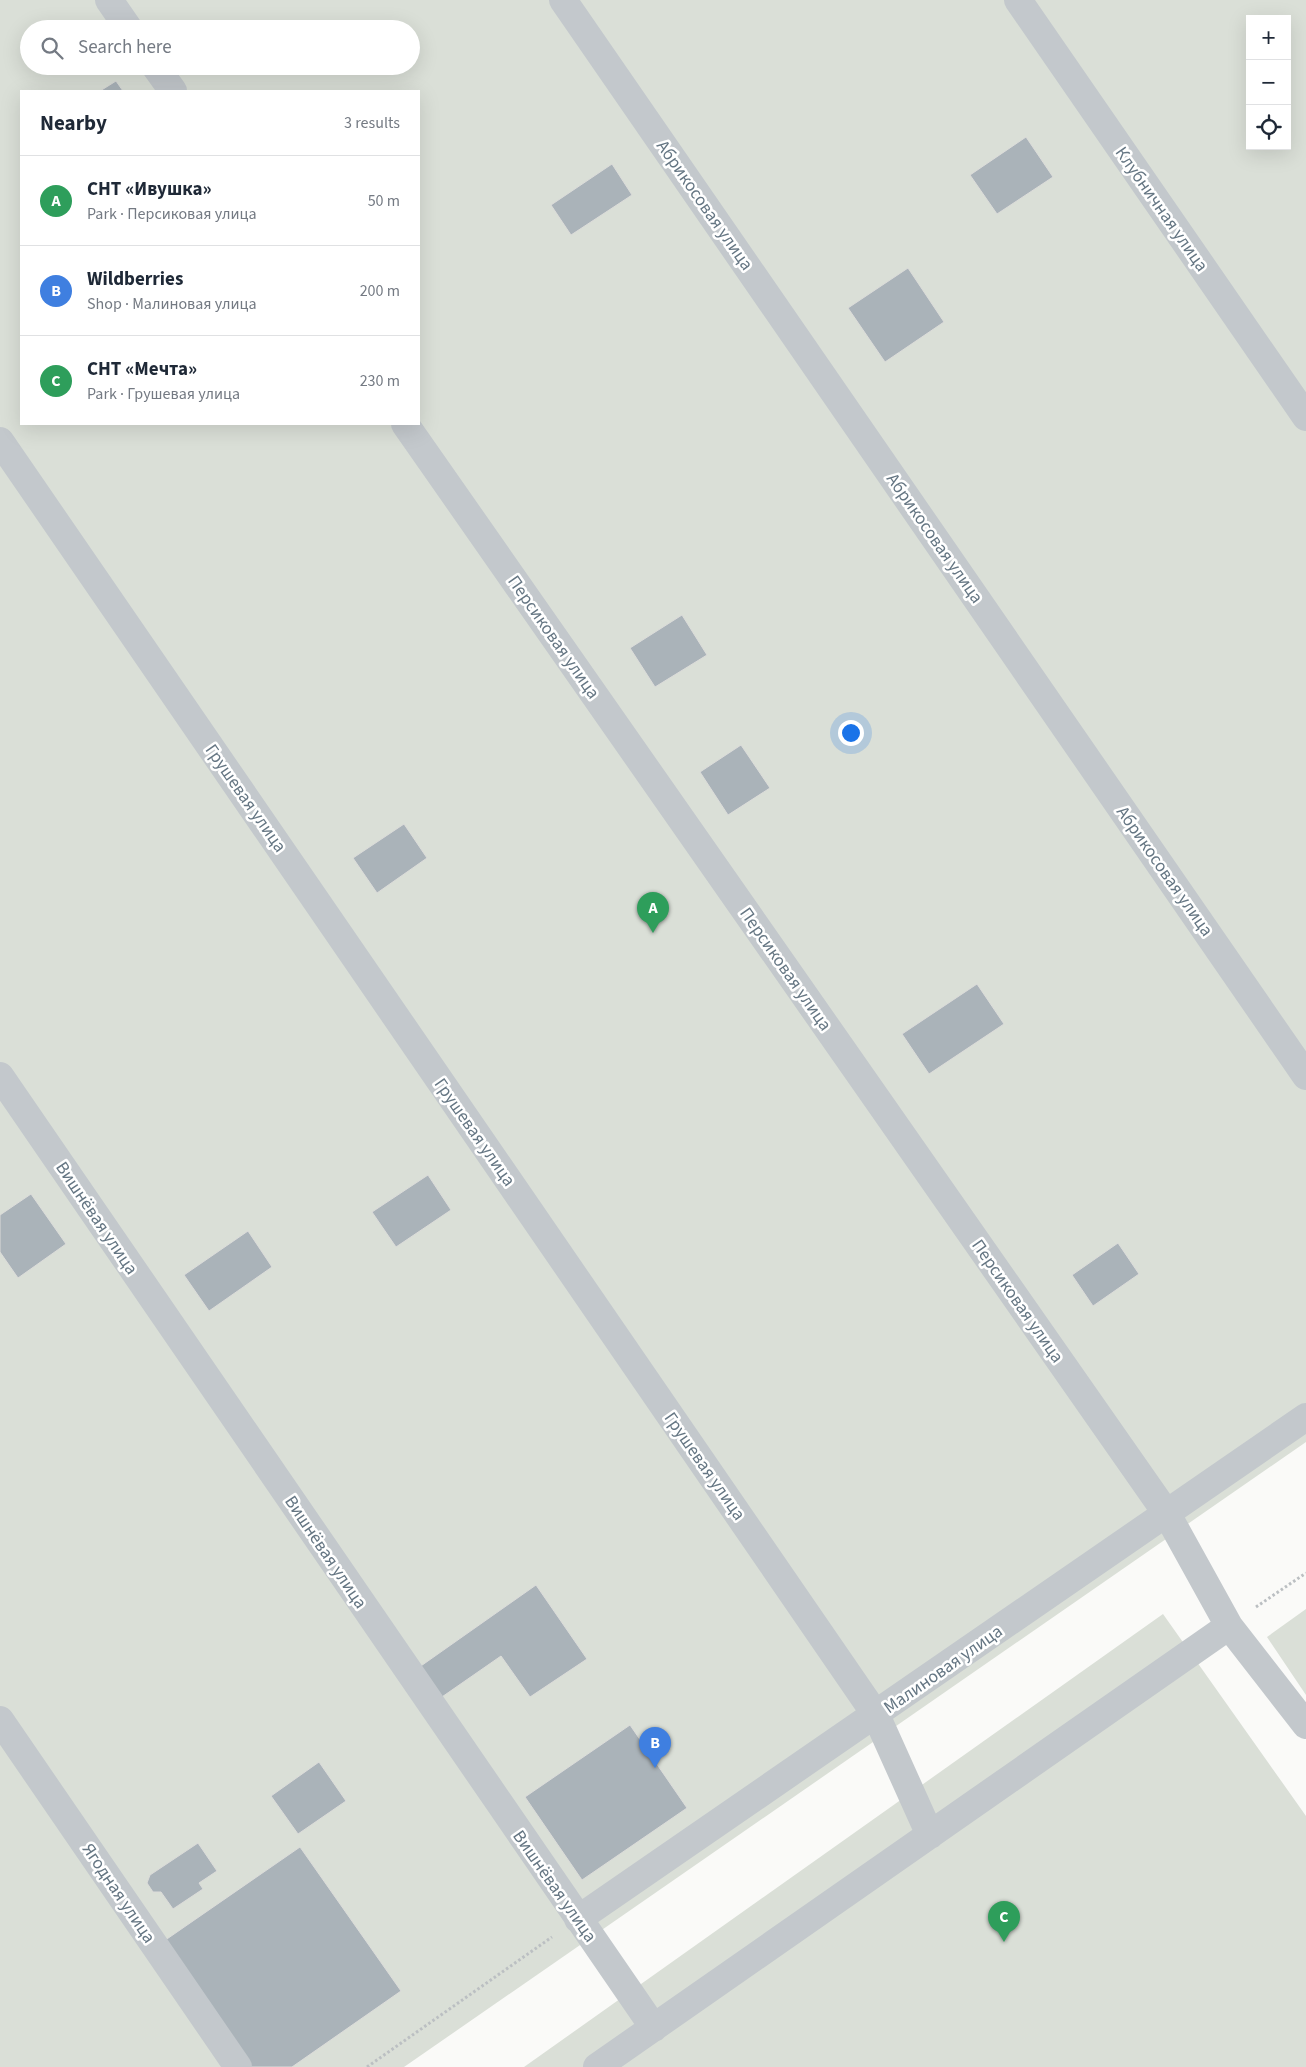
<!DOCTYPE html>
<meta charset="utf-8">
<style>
body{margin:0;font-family:"Source Sans 3",sans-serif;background:#f2f2f3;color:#1f2937}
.controls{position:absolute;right:15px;top:15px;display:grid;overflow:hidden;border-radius:0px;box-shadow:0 5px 20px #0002}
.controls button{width:45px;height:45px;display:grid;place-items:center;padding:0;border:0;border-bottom:1px solid #e0e1e3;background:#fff;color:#1f2937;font:25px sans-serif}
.you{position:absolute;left:850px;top:732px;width:18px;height:18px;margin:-12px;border:4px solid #fff;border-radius:50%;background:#1a73e8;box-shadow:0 0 0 8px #1a73e833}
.badge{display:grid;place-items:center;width:32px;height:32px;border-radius:50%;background:#ea580c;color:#fff;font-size:16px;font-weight:700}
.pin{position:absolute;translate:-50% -41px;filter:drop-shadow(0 1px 2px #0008)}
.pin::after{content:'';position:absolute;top:26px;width:18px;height:15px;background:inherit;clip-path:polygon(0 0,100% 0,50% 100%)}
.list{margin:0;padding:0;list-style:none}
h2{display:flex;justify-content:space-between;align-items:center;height:65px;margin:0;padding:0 20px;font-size:21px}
h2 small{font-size:16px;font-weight:400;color:#747a83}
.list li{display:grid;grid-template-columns:32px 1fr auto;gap:15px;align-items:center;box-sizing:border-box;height:90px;padding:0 20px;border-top:1px solid #e0e1e3}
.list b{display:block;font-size:19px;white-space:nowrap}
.list p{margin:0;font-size:16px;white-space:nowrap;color:#747a83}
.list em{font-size:16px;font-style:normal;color:#747a83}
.icon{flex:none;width:28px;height:28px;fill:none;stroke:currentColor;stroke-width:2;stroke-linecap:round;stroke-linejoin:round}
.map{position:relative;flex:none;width:1306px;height:2067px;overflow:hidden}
.search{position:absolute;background:#fff;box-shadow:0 5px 20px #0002;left:20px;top:20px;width:400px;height:55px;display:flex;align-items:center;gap:12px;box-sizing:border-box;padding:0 18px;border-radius:28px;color:#747a83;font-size:19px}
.panel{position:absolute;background:#fff;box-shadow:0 5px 20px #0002;left:20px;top:90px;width:400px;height:335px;border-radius:0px}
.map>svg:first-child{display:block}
.green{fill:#dadfd7;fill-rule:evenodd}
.building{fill:#aab3b9;stroke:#dcdcda}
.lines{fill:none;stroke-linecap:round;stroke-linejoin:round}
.path{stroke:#bbbfc2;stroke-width:3;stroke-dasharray:2.5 2.5;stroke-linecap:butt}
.street{stroke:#c3c8cc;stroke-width:28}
.labels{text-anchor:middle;stroke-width:5;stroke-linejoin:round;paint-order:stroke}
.street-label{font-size:18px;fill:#657683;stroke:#fff}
</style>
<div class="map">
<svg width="1306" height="2067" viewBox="0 0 1306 2067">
<rect width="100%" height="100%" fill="#fafaf8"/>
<!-- green -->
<path class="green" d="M 0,0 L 1306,0 L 1306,1442 L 404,2067 L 0,2067 ZM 1250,19 L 1287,19 L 1287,146 L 1250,146 ZM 29,29 L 411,29 L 411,66 L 29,66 ZM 21,91 L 419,91 L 419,424 L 21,424 Z
M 1306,1609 L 1306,1695 L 1267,1637 Z
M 1163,1614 L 1306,1816 L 1306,2067 L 524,2067 Z"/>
<!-- building -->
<path class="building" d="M 116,81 L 123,91 L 100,91 Z
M 1026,137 L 1053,177 L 997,214 L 970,175 Z
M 612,164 L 632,195 L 571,235 L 551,205 Z
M 908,268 L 944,322 L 885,362 L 848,308 Z
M 682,615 L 707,655 L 655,687 L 630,648 Z
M 741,745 L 770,788 L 728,815 L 700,772 Z
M 404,824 L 427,858 L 377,893 L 353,858 Z
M 977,984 L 1004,1024 L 929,1074 L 902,1034 Z
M 428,1175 L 451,1210 L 396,1247 L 372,1212 Z
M 31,1194 L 66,1244 L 18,1278 L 0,1252 L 0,1215 Z
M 248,1231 L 272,1267 L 209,1311 L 184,1275 Z
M 1118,1243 L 1139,1274 L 1093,1306 L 1072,1275 Z
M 536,1585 L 587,1659 L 530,1697 L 501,1656 L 439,1699 L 418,1668 Z
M 630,1725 L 687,1808 L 582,1880 L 525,1797 Z
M 319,1762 L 346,1801 L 298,1834 L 271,1796 Z
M 198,1843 L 217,1871 L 199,1883 L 203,1889 L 173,1909 L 161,1892 L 153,1892 L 147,1883 L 150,1875 Z
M 300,1847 L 401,1991 L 292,2067 L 251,2067 L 164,1941 Z"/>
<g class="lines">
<!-- path -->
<path class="path" d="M 1256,1607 L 1306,1573
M 367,2067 L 552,1937"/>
<!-- street -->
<path class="street" d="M 109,0 L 129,29
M 563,0 L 1306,1076
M 1018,0 L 1306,417
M 155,66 L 173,91
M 405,424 L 1167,1514 L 1229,1626 L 1306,1725
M 0,441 L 876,1715 L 930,1835
M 0,1076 L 654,2028
M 0,1720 L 238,2067
M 578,1919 L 1306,1417
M 597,2067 L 1229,1626"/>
</g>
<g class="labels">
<!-- street labels -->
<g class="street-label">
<text transform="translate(705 205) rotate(55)" y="6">Абрикосовая улица</text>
<text transform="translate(1162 209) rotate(55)" y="6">Клубничная улица</text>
<text transform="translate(935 538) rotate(55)" y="6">Абрикосовая улица</text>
<text transform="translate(554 637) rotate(55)" y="6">Персиковая улица</text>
<text transform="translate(246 798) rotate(55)" y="6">Грушевая улица</text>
<text transform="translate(1165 871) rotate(55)" y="6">Абрикосовая улица</text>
<text transform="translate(786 969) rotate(55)" y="6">Персиковая улица</text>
<text transform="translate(475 1132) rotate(55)" y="6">Грушевая улица</text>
<text transform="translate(97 1218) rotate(56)" y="6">Вишнёвая улица</text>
<text transform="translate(1018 1301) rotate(55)" y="6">Персиковая улица</text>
<text transform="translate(705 1466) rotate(55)" y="6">Грушевая улица</text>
<text transform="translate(326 1552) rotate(56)" y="6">Вишнёвая улица</text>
<text transform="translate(943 1669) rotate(-35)" y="6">Малиновая улица</text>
<text transform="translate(555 1886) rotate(55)" y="6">Вишнёвая улица</text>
<text transform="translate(119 1893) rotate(56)" y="6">Ягодная улица</text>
</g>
</g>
</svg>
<div class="controls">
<button>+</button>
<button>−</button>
<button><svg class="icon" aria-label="locate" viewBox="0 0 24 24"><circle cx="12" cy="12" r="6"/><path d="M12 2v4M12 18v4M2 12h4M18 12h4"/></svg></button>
</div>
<div class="you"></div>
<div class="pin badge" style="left:653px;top:933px;background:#2e9e5b">A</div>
<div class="pin badge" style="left:655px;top:1768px;background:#3f7fe0">B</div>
<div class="pin badge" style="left:1004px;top:1942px;background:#2e9e5b">C</div>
<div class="search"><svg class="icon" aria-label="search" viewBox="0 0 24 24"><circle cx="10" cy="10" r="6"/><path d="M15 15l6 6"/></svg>Search here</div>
<section class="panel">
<h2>Nearby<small>3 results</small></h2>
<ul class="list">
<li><span class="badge" style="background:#2e9e5b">A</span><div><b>СНТ «Ивушка»</b><p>Park · Персиковая улица</p></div><em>50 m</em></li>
<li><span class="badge" style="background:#3f7fe0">B</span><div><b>Wildberries</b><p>Shop · Малиновая улица</p></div><em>200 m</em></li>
<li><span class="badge" style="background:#2e9e5b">C</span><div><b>СНТ «Мечта»</b><p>Park · Грушевая улица</p></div><em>230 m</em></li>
</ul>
</section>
</div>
